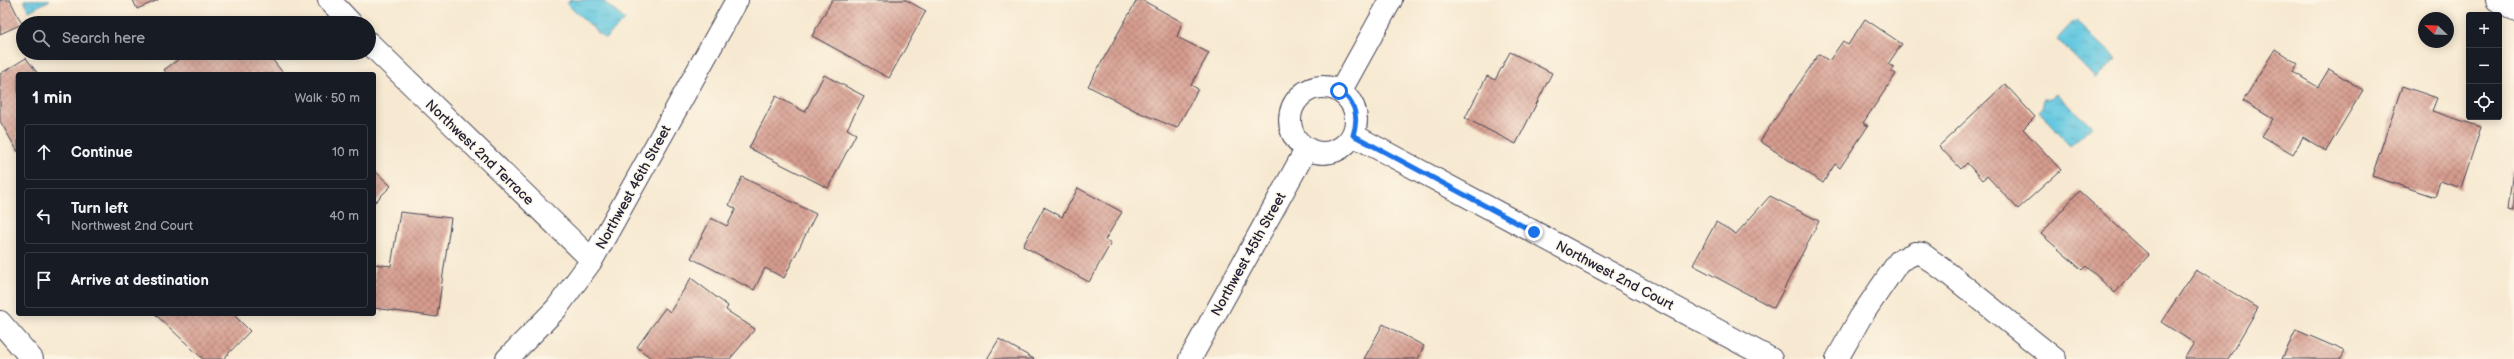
<!DOCTYPE html>
<meta charset="utf-8">
<style>
body{margin:0;font-family:"Balsamiq Sans",sans-serif;background:#20242c;color:#f1f3f6}
.controls{position:absolute;right:12px;top:12px;display:grid;overflow:hidden;border-radius:4px;box-shadow:0 2px 10px #0003}
.controls button{width:36px;height:36px;display:grid;place-items:center;padding:0;border:0;border-bottom:1px solid #363941;background:#171b24;color:#f1f3f6;font:20px sans-serif}
.compass{position:absolute;left:2418px;top:12px;width:36px;height:36px;border-radius:50%;background:#171b24;box-shadow:0 2px 10px #0003;rotate:293deg}
.stop{position:absolute;width:12px;height:12px;margin:-9px;border:3px solid #1a73e8;border-radius:50%;background:#fff}
.stop.end{background:#1a73e8;border-color:#fff;box-shadow:0 1px 4px #0008}
.list{margin:0;padding:0;list-style:none}
h2{display:flex;justify-content:space-between;align-items:center;height:52px;margin:0;padding:0 16px;font-size:17px}
h2 small{font-size:13px;font-weight:400;color:#9ea1a6}
.list li{display:grid;grid-template-columns:26px 1fr auto;gap:12px;align-items:center;box-sizing:border-box;height:56px;margin:0 8px 8px;padding:0 8px;border:1px solid #363941;border-radius:4px}
.list b{display:block;font-size:15px;white-space:nowrap}
.list p{margin:0;font-size:13px;white-space:nowrap;color:#9ea1a6}
.list em{font-size:13px;font-style:normal;color:#9ea1a6}
.icon{flex:none;width:22px;height:22px;fill:none;stroke:currentColor;stroke-width:2;stroke-linecap:round;stroke-linejoin:round}
.map{position:relative;flex:none;width:2514px;height:359px;overflow:hidden}
.search{position:absolute;background:#171b24;box-shadow:0 2px 10px #0003;left:16px;top:16px;width:360px;height:44px;display:flex;align-items:center;gap:10px;box-sizing:border-box;padding:0 14px;border-radius:22px;color:#9ea1a6;font-size:15px}
.panel{position:absolute;background:#171b24;box-shadow:0 2px 10px #0003;left:16px;top:72px;width:360px;height:244px;border-radius:4px}
.map>svg:first-child{display:block}
.water{fill:url(#water-ripples);stroke:#42758e}
.building{fill:url(#building-cross-hatch)}
.lines{fill:none;stroke-linecap:round;stroke-linejoin:round}
.minor-casing{stroke:#424052;stroke-width:24}
.minor{stroke:#fff;stroke-width:22}
.route{stroke:#1a73e8;stroke-width:5}
.labels{text-anchor:middle;stroke-width:3;stroke-linejoin:round;paint-order:stroke}
.street-label{font-size:14px;fill:#22223b;stroke:#fcf5e5}
</style>
<div class="map">
<svg width="2514" height="359" viewBox="0 0 2514 359">
<defs>
<pattern id="water-ripples" width="26" height="14" patternUnits="userSpaceOnUse"><rect width="26" height="14" fill="#62c8e0"/><path d="M2 4q2-2 4 0t4 0M15 11q2-2 4 0t4 0" fill="none" stroke="#50a2b7"/></pattern>
<pattern id="building-cross-hatch" width="8" height="8" patternUnits="userSpaceOnUse"><rect width="8" height="8" fill="#d59b8e"/><path d="M0 0l8 8M0 8l8-8" fill="none" stroke="#ac7e75"/></pattern>
</defs>
<rect width="100%" height="100%" fill="#fcf5e5"/>
<filter id="ink" filterUnits="userSpaceOnUse"><feTurbulence type="fractalNoise" baseFrequency=".025" numOctaves="2"/><feDisplacementMap in="SourceGraphic" scale="8" xChannelSelector="R" yChannelSelector="G"/><feConvolveMatrix kernelMatrix="1 2 1 2 8 2 1 2 1" color-interpolation-filters="sRGB"/></filter>
<filter id="wash" filterUnits="userSpaceOnUse"><feTurbulence type="fractalNoise" baseFrequency=".012" numOctaves="4" result="noise"/><feDisplacementMap in="SourceGraphic" scale="16" xChannelSelector="R" yChannelSelector="G"/><feGaussianBlur stdDeviation="0.9" result="paint"/><feColorMatrix in="noise" values="0 0 0 0 0 0 0 0 0 0 0 0 0 0 0 0 0 1.4 0 .05"/><feComposite in="paint" operator="in"/></filter>
<g filter="url(#wash)">
<rect width="100%" height="100%" fill="#f7e9d1"/>
<!-- water -->
<path class="water" d="M 24,0 L 50,0 L 29,11 Z
M 570,0 L 602,0 L 625,20 L 605,39 L 567,4 Z
M 2075,20 L 2117,59 L 2095,78 L 2057,39 Z
M 2056,94 L 2092,126 L 2070,146 L 2039,111 L 2043,107 L 2043,99 L 2051,98 Z"/>
<g id="blocks">
<!-- building -->
<path class="building" d="M 0,0 L 10,0 L 22,24 L 0,34 Z
M 133,0 L 158,0 L 137,9 Z
M 832,0 L 906,0 L 926,11 L 889,78 L 812,36 Z
M 1137,0 L 1142,0 L 1182,22 L 1177,37 L 1209,53 L 1191,85 L 1198,89 L 1177,128 L 1138,112 L 1088,86 Z
M 1865,19 L 1902,44 L 1888,64 L 1894,67 L 1891,71 L 1896,74 L 1863,123 L 1868,126 L 1840,168 L 1835,164 L 1823,183 L 1760,141 L 1819,54 L 1829,61 L 1843,41 L 1848,45 Z
M 2275,49 L 2298,64 L 2293,72 L 2318,87 L 2329,69 L 2363,90 L 2326,151 L 2303,137 L 2293,154 L 2262,136 L 2273,119 L 2243,101 Z
M 1510,52 L 1552,73 L 1516,144 L 1465,118 L 1487,76 L 1495,80 Z
M 187,53 L 241,53 L 243,56 L 246,53 L 267,53 L 284,74 L 167,74 L 164,70 Z
M 26,58 L 38,74 L 18,74 L 18,152 L 0,121 L 0,74 Z
M 824,75 L 864,96 L 847,129 L 856,134 L 828,188 L 749,148 L 776,96 L 805,112 Z
M 2005,84 L 2035,117 L 2023,129 L 2061,170 L 2018,209 L 1987,176 L 1982,180 L 1967,163 L 1961,169 L 1939,146 Z
M 2402,86 L 2437,98 L 2432,111 L 2481,127 L 2461,188 L 2440,181 L 2435,197 L 2372,176 Z
M 374,170 L 391,186 L 374,203 Z
M 2513,170 L 2514,170 L 2514,210 L 2508,209 Z
M 742,177 L 816,214 L 784,278 L 765,268 L 754,290 L 691,258 L 711,218 L 727,226 L 736,209 L 729,205 Z
M 1078,188 L 1122,212 L 1105,240 L 1111,243 L 1089,282 L 1023,246 L 1044,207 L 1062,217 Z
M 2079,191 L 2149,255 L 2115,293 L 2086,266 L 2082,270 L 2041,234 Z
M 1770,196 L 1819,221 L 1774,308 L 1693,265 L 1716,222 L 1736,234 Z
M 400,212 L 451,218 L 437,317 L 374,308 L 374,264 L 391,266 Z
M 2196,270 L 2258,308 L 2228,359 L 2184,359 L 2194,343 L 2161,322 Z
M 691,278 L 728,306 L 726,310 L 755,329 L 730,359 L 652,359 L 637,347 L 665,308 L 670,312 Z
M 155,314 L 233,314 L 250,331 L 223,359 L 203,359 Z
M 1383,324 L 1424,346 L 1418,359 L 1364,359 Z
M 2296,330 L 2345,351 L 2341,359 L 2282,359 Z
M 999,339 L 1034,359 L 987,359 Z"/>
</g>
</g>
<g filter="url(#ink)">
<use href="#blocks" fill-opacity="0" stroke="#424052" stroke-width="1"/>
<g class="lines">
<!-- minor casing -->
<g class="minor-casing">
<path id="minor" d="M 329,0 L 351,23
M 2497,0 L 2514,10
M 369,43 L 592,260
M1290 120a33 33 0 1 1 66 0a33 33 0 1 1-66 0Z
M 1340,92 L 1391,0
M 1353,135 L 1771,359
M 0,322 L 32,359
M 507,359 L 556,309 L 592,260 L 737,0
M 1190,359 L 1307,148
M 1837,359 L 1860,318 L 1899,261 L 1915,253 L 1922,254 L 1944,270 L 2055,359"/>
</g>
<!-- minor -->
<use href="#minor" class="minor"/>
</g>
</g>
<g class="lines" filter="url(#ink)">
<!-- route -->
<path class="route" d="M 1339,91 C 1355,101 1359,117 1353,135 L 1534,232"/>
</g>
<g class="labels">
<!-- street labels -->
<g class="street-label">
<text transform="translate(480 152) rotate(44)" y="5">Northwest 2nd Terrace</text>
<text transform="translate(633 187) rotate(-61)" y="5">Northwest 46th Street</text>
<text transform="translate(1248 254) rotate(-61)" y="5">Northwest 45th Street</text>
<text transform="translate(1615 275) rotate(28)" y="5">Northwest 2nd Court</text>
</g>
</g>
</svg>
<div class="controls">
<button>+</button>
<button>−</button>
<button><svg class="icon" aria-label="locate" viewBox="0 0 24 24"><circle cx="12" cy="12" r="6"/><path d="M12 2v4M12 18v4M2 12h4M18 12h4"/></svg></button>
</div>
<svg class="compass" viewBox="-18 -18 36 36"><path d="M0-13l5 13h-10z" fill="#e53935"/><path d="M0 13l5-13h-10z" fill="#9ea1a6"/></svg>
<div class="stop" style="left:1339px;top:91px"></div>
<div class="stop end" style="left:1534px;top:232px"></div>
<div class="search"><svg class="icon" aria-label="search" viewBox="0 0 24 24"><circle cx="10" cy="10" r="6"/><path d="M15 15l6 6"/></svg>Search here</div>
<section class="panel">
<h2>1 min<small>Walk · 50 m</small></h2>
<ul class="list">
<li><svg class="icon" aria-label="ahead" viewBox="0 0 24 24"><path d="M12 20V5M6 11l6-6 6 6"/></svg><div><b>Continue</b></div><em>10 m</em></li>
<li><svg class="icon" aria-label="left" viewBox="0 0 24 24"><path d="M17 20v-9H6M10 6l-5 5 5 5"/></svg><div><b>Turn left</b><p>Northwest 2nd Court</p></div><em>40 m</em></li>
<li><svg class="icon" aria-label="arrive" viewBox="0 0 24 24"><path d="M6 21V4h12l-3 4 3 4H6"/></svg><div><b>Arrive at destination</b></div></li>
</ul>
</section>
</div>
